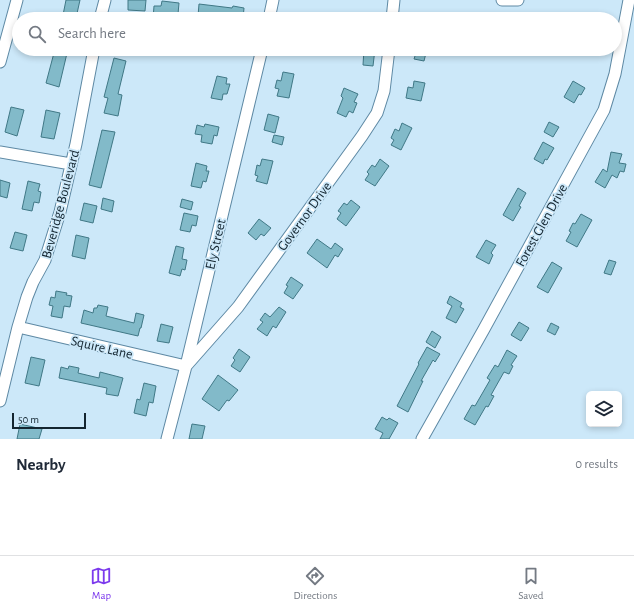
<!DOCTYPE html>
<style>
body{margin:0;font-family:"Alegreya Sans",sans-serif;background:#f6f6f7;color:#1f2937}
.controls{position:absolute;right:12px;bottom:12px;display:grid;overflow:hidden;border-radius:6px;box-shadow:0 2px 6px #0003}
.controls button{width:36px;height:36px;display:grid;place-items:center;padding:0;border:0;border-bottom:1px solid #e0e1e3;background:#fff;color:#1f2937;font:20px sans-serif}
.scale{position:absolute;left:12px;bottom:10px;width:74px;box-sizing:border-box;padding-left:4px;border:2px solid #132530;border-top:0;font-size:11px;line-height:14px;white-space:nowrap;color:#132530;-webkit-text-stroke:3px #cce8f9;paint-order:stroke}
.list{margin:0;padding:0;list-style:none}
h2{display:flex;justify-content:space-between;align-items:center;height:52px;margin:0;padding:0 16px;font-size:17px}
h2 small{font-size:13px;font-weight:400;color:#747a83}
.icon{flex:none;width:22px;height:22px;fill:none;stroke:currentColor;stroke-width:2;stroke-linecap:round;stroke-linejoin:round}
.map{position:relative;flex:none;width:634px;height:439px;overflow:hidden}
.search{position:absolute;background:#fff;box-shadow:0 2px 6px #0003;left:12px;right:12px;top:12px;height:44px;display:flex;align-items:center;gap:10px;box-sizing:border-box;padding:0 14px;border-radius:22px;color:#747a83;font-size:15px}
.sheet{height:116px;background:#fff}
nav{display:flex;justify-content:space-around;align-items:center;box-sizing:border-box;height:56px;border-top:1px solid #e0e1e3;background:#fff;font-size:11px;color:#747a83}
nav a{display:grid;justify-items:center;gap:2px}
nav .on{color:#7c3aed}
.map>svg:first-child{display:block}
.building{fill:#82bac9;stroke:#407886}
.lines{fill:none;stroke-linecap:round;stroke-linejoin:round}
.minor-casing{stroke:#5e89a4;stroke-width:13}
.minor{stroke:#fff;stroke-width:11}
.labels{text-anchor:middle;stroke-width:3.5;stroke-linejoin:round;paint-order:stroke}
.street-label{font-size:14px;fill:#132530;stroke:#cce8f9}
</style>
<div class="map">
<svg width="634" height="439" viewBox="0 0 634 439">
<rect width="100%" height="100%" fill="#cce8f9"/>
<!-- building -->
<path class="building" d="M 66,0 L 80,0 L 76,18 L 63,15 Z
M 128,0 L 146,0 L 145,11 L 128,10 Z
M 162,1 L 179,3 L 178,14 L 163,13 L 163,19 L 153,19 L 154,6 L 161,6 Z
M 199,4 L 232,8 L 233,6 L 244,8 L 243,19 L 226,19 L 198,16 Z
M 55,49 L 68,49 L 59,87 L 46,83 Z
M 364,49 L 375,49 L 373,66 L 363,65 Z
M 417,50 L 426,53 L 424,61 L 414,59 Z
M 114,58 L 126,61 L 118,94 L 122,95 L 118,116 L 104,113 L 108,98 L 104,97 Z
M 283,72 L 294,74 L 289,98 L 277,96 L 279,89 L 275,88 L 277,80 L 281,81 Z
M 217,76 L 227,78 L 226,84 L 230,84 L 227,94 L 223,94 L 222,100 L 211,98 Z
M 414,81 L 425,83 L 421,101 L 406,98 L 408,87 L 413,88 Z
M 573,81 L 585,88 L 581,95 L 579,94 L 574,103 L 564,97 Z
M 344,88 L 358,94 L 354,102 L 357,103 L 353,113 L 349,111 L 346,117 L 337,113 L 343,98 L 341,96 Z
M 11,107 L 24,110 L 17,136 L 5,132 Z
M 46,110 L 60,113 L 54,139 L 41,137 Z
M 268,114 L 279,117 L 275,133 L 264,130 Z
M 549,122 L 559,127 L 553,137 L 544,132 Z
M 402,123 L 412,128 L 401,150 L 391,145 L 394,140 L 391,138 L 395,129 L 399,131 Z
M 205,124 L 219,127 L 217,136 L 214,135 L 212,144 L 201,142 L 202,135 L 195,134 L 197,125 L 204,127 Z
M 102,130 L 115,132 L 101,188 L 89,185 Z
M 274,135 L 284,137 L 282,145 L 272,142 Z
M 543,142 L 554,148 L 547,160 L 545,159 L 543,164 L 534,159 Z
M 611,152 L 622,154 L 619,163 L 626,164 L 624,172 L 620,171 L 617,178 L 612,175 L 605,188 L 595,182 L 603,169 L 607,172 Z
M 262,159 L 273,161 L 267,184 L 256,181 L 258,176 L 255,175 L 257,165 L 260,166 Z
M 380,159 L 389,166 L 375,186 L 365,180 L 369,174 L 367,172 L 372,165 L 375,167 Z
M 196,163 L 207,166 L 206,171 L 209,171 L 206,182 L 203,181 L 201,188 L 191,186 Z
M 0,180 L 10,183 L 7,198 L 0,196 Z
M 28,181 L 40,184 L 38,191 L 41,192 L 39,203 L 34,202 L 32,211 L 22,209 Z
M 518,188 L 526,193 L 519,206 L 521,207 L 513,221 L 503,215 Z
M 103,198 L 114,201 L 112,212 L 101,209 Z
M 182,199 L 193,202 L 191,210 L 180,207 Z
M 351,200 L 360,207 L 346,226 L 337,219 L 341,213 L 338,211 L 344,203 L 347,205 Z
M 84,203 L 97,206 L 93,223 L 80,220 Z
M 184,213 L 198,216 L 196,226 L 192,225 L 190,232 L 180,230 Z
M 581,214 L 592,220 L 577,247 L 566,241 L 571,232 L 569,231 L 573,223 L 575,224 Z
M 259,219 L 271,228 L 264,236 L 261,234 L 256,240 L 248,233 Z
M 15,232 L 27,235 L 23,251 L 10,248 Z
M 76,235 L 89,238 L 85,259 L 72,256 Z
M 317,239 L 331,249 L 335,243 L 343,249 L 338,257 L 335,255 L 327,268 L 307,253 Z
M 486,240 L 496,245 L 491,253 L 493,255 L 489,264 L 476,257 Z
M 176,246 L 184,248 L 182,259 L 187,260 L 185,270 L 182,269 L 180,276 L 169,273 Z
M 609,260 L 616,262 L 611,275 L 604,273 Z
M 552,262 L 562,268 L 548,293 L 537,287 Z
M 291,277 L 303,285 L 293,299 L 284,293 L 288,286 L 286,285 Z
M 56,291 L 67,293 L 66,295 L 72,296 L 70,307 L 64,306 L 62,318 L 51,316 L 53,306 L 49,305 L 51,297 L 55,298 Z
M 450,296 L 462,303 L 460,307 L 464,309 L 456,323 L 446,318 L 452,306 L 447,303 Z
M 98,305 L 108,307 L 106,316 L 134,323 L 136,313 L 144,315 L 141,328 L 140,328 L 138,336 L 81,323 L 84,310 L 93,313 L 94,308 L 97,308 Z
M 279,307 L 286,312 L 276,328 L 273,326 L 267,336 L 257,329 L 263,322 L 260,320 L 265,313 L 270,317 Z
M 519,322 L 529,328 L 521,341 L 511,335 Z
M 551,323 L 559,327 L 555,335 L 547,331 Z
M 161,324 L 173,327 L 169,343 L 157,341 Z
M 432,331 L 441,337 L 435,348 L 426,342 Z
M 427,347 L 440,354 L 435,362 L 433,360 L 421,381 L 423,381 L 408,412 L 397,406 L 419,364 L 418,363 Z
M 239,349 L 250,357 L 240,372 L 231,366 L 235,360 L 233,358 Z
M 507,350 L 517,356 L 511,365 L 513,366 L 509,374 L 504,372 L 491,395 L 494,396 L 488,407 L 486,406 L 475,425 L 464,419 L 472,405 L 475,406 L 490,380 L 487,378 L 495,365 L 498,367 Z
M 31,357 L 45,360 L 39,386 L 25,383 Z
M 69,366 L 79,368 L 78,373 L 99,378 L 100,372 L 123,378 L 118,396 L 106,394 L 107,388 L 59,378 L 61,367 L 68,369 Z
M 218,375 L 238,390 L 229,401 L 227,400 L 219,411 L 202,399 Z
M 144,383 L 156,386 L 153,403 L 149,402 L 146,416 L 134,413 L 137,399 L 140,400 Z
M 382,417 L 387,420 L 389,418 L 398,423 L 389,439 L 380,439 L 383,433 L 375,429 Z
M 20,424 L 42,429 L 39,439 L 17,439 Z
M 192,424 L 205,426 L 202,439 L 189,439 Z"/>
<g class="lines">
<!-- minor casing -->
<g class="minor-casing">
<path id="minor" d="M 502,0 L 518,0
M 100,19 L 105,0
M 269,19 L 273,0
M 392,19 L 394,0
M 0,62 L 17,0
M 0,152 L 71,164
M 18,327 L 186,366 L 238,307 L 362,136 L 377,113 L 384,91 L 389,49
M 0,401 L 18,327 L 27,297 L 33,282 L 45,260 L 60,212 L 76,144 L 94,49
M 167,439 L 186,366 L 262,49
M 422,439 L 484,329 L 604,110 L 615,74 L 629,0"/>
</g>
<!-- minor -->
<use href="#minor" class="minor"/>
</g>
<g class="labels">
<!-- street labels -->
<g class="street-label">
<text transform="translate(60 204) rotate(-75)" y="5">Beveridge Boulevard</text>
<text transform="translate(304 216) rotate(-54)" y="5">Governor Drive</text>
<text transform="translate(541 225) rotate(-61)" y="5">Forest Glen Drive</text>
<text transform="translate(215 244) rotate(-77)" y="5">Ely Street</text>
<text transform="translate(102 347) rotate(13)" y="5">Squire Lane</text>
</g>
</g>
</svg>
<div class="controls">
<button><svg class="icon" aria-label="layers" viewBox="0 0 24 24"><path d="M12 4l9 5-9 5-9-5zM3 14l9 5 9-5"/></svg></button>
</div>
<div class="scale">50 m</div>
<div class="search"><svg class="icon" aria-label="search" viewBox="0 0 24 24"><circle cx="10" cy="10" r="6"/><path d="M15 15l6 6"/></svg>Search here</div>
</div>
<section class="sheet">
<h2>Nearby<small>0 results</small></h2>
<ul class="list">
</ul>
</section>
<nav>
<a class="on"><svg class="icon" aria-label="map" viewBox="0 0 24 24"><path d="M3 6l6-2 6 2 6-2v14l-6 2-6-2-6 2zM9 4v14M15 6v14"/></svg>Map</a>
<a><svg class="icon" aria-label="directions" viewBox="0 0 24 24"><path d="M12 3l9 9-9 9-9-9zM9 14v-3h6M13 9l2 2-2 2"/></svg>Directions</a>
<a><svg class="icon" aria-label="saved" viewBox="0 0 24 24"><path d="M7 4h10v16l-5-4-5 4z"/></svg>Saved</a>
</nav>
